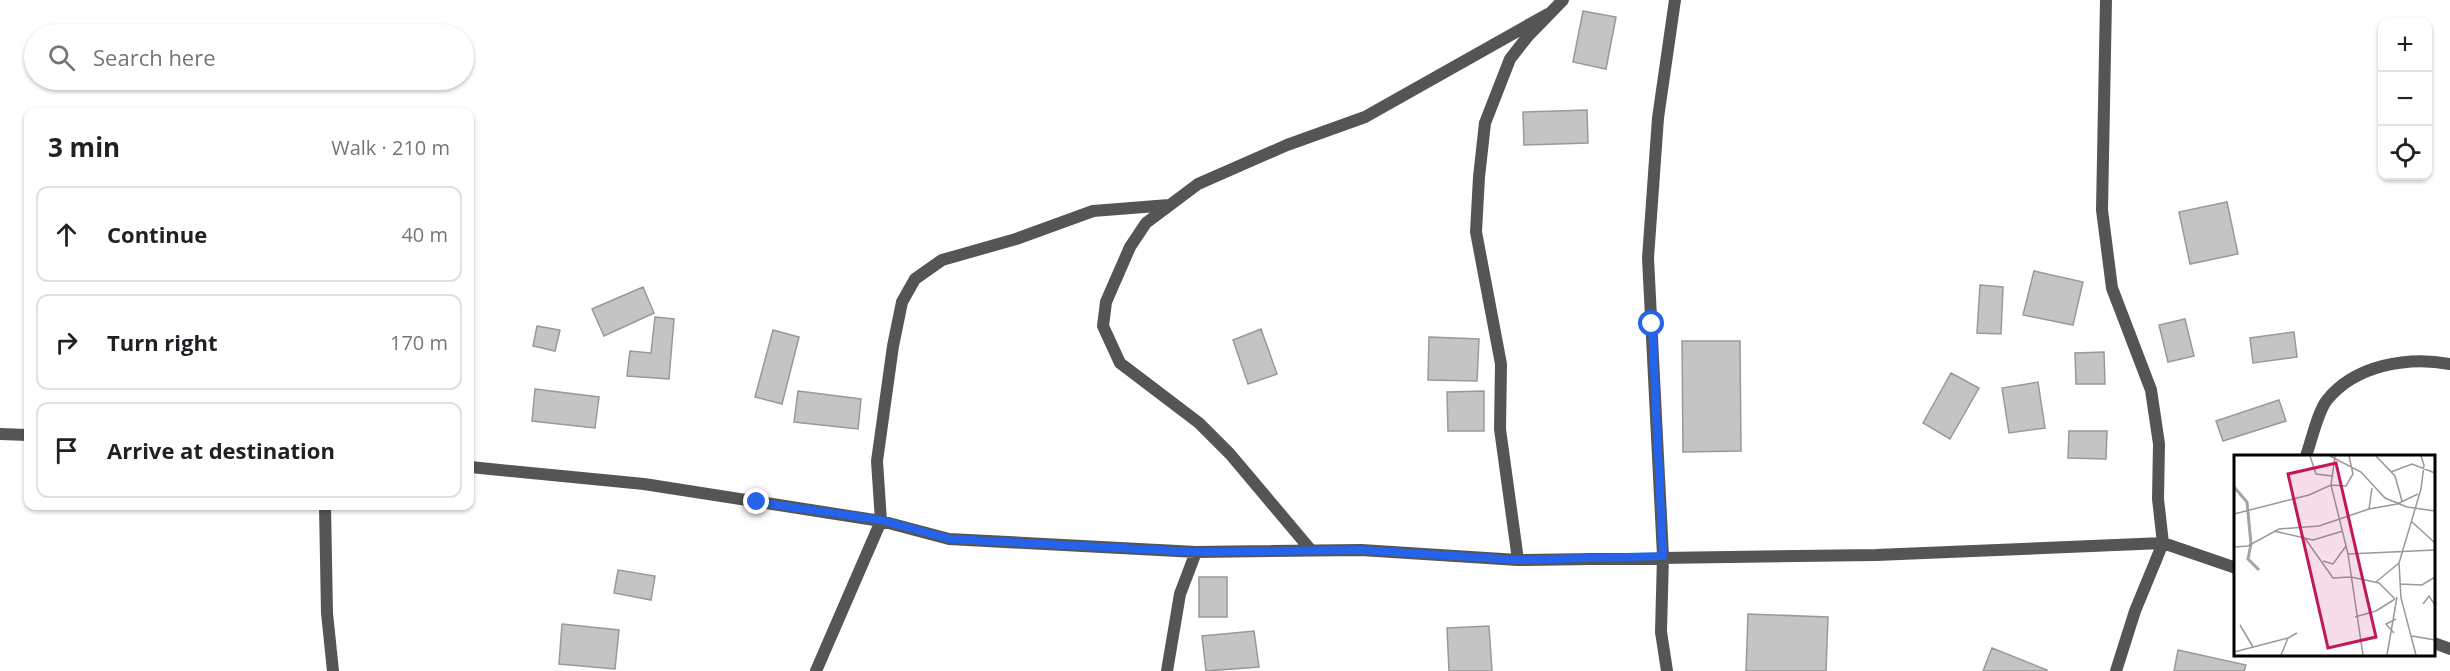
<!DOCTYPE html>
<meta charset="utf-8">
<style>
body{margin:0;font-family:"Open Sans",sans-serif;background:#f6f6f6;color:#202124}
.controls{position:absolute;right:18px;top:18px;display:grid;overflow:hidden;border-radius:12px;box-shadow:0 2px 4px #0004}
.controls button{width:54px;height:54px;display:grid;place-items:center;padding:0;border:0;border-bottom:2px solid #e0e0e0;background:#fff;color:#202124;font:30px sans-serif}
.stop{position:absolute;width:18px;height:18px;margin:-14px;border:4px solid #2563eb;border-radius:50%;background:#fff}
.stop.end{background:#2563eb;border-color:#fff;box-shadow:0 2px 6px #0008}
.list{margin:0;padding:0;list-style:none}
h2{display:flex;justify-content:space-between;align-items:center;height:78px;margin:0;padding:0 24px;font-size:26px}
h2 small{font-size:20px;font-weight:400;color:#757577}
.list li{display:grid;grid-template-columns:39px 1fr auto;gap:18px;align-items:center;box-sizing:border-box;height:96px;margin:0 12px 12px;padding:0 12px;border:2px solid #e0e0e0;border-radius:12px}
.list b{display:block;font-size:22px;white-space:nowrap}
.list em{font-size:20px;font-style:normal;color:#757577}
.icon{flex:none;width:33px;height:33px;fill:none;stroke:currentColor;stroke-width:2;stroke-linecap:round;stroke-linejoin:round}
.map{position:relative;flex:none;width:2450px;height:671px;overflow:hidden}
.search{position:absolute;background:#fff;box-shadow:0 2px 4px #0004;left:24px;top:24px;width:450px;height:66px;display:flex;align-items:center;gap:15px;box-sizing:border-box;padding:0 21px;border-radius:33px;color:#757577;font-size:22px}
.panel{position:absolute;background:#fff;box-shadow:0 2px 4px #0004;left:24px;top:108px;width:450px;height:402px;border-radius:12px}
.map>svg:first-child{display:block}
.building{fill:#c4c4c4;stroke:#999;stroke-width:1.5}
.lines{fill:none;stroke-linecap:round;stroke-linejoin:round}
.street{stroke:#555;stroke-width:12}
.route{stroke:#2563eb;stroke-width:8}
.inset-river{fill:none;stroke:#a3a3a3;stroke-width:3}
.inset-road{fill:none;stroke:#999;stroke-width:1.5}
.view{fill:#c2185b;fill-opacity:0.15;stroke:#c2185b;stroke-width:3}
.inset-edge{fill:none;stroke:#000;stroke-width:3}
</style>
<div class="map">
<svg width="2450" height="671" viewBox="0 0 2450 671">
<rect width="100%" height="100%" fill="#fff"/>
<!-- building -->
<path class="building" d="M 1583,11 L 1616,17 L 1606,69 L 1573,62 Z
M 1587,110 L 1588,143 L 1524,145 L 1523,112 Z
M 2227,202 L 2238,254 L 2190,264 L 2179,212 Z
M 2034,271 L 2083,282 L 2073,325 L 2023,315 Z
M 1980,285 L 2003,287 L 2001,334 L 1977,333 Z
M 643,287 L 654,313 L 604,336 L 592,309 Z
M 655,317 L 674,319 L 669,379 L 627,376 L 630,351 L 651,353 Z
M 2185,319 L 2194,356 L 2168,362 L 2159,325 Z
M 537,326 L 560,330 L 555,351 L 533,346 Z
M 1261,329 L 1277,374 L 1248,384 L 1233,340 Z
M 773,330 L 799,337 L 782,404 L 755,397 Z
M 2294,332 L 2297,357 L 2253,363 L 2250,338 Z
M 1429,337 L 1479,339 L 1477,381 L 1428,380 Z
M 1682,341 L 1740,341 L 1741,451 L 1683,452 Z
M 2104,352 L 2105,384 L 2076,384 L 2075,353 Z
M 1951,373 L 1979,388 L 1950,439 L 1923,423 Z
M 2038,382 L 2045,428 L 2009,433 L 2002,388 Z
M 535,389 L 599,397 L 595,428 L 532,421 Z
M 798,391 L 861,399 L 858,429 L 794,422 Z
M 1484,391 L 1484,431 L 1448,431 L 1447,392 Z
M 2279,400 L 2286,421 L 2223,441 L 2216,421 Z
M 2069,431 L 2107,431 L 2106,459 L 2068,458 Z
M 618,570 L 655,576 L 651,600 L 614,593 Z
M 1199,577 L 1227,577 L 1227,617 L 1199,617 Z
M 1748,614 L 1828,617 L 1826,671 L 1746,671 Z
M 562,624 L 619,630 L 615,669 L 559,664 Z
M 1489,626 L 1492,671 L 1449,671 L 1447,628 Z
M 1254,631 L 1259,667 L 1206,671 L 1202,636 Z
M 1992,648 L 2047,670 L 2046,671 L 1983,671 Z
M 2178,650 L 2246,665 L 2244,671 L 2174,671 Z"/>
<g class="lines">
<!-- street -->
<path class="street" d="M 2106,0 L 2102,210 L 2112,288 L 2151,390 L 2159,444 L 2158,499 L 2163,543 L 2135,611 L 2116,671
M 0,434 L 28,435
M 2306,456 C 2311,442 2318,411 2327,400 C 2355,365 2408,356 2450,364
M 470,467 L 644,484 L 881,521 L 949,539 L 1196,552 L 1361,550 L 1518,560 L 1876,555 L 2163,543 L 2236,568
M 325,506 L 327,613 L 333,671
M 1310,549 L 1230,454 L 1199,423 L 1120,363 L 1103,326 L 1106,302 L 1130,247 L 1146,223 L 1198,184 L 1287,145 L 1365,117 L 1548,14
M 1518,560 L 1500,429 L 1501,364 L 1476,232 L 1479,177 L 1485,123 L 1510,59 L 1528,36 L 1563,0
M 2434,643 L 2450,649
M 816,671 L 881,521 L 877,461 L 893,346 L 902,302 L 915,279 L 942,260 L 1016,239 L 1093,211 L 1169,205
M 1167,671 L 1180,594 L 1196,552
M 1667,671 L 1661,632 L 1663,556 L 1648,258 L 1658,118 L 1675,0"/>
</g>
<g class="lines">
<!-- route -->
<path class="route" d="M 757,502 L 881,520 L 950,539 L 1196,552 L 1361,550 L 1518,560 L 1663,556 L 1652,324"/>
</g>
<!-- overview -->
<g transform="translate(2234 455)">
<rect width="201" height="201" fill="#fff"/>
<path class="inset-river" d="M 0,32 L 13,47 L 17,89 L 14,104 L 25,115"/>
<path class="inset-road" d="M 76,1 L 82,19 L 98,21M 96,1 L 127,17 L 151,43 L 173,52 L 201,56M 101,1 L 97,30 L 114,99 L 129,200M 142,1 L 161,21 L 168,46M 157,17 L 178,9 L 201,18M 135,54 L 138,33M 0,59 L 75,40 L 97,30 L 112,31 L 119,19 L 115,1M 177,66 L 201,88M 40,76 L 79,85 L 109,76M 70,82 L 99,123 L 117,122 L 145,128 L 161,144M 0,92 L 14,91 L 45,74 L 85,71 L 135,54 L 163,49 L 184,39M 114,99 L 201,95M 89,106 L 99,109 L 112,91M 142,127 L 165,108M 166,129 L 188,130 L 201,122M 189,149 L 195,141 L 201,150M 121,162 L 142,156 L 161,144M 6,170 L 19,192M 160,178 L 152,169 L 162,164M 178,181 L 201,185M 0,197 L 54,183M 47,200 L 54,183 L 63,178M 153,200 L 163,142M 182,200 L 167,143 L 165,108 L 187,34 L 190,10 L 187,1"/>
<path class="view" d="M 102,8 L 142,182 L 94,193 L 54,19 Z"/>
<rect width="201" height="201" class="inset-edge"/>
</g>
</svg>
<div class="controls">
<button>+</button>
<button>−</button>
<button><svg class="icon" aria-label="locate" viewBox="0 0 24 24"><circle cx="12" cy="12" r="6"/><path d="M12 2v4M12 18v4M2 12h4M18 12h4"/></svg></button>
</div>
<div class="stop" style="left:1652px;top:324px"></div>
<div class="stop end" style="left:757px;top:502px"></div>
<div class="search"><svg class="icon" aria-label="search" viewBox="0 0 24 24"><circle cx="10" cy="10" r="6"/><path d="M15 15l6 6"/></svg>Search here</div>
<section class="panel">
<h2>3 min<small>Walk · 210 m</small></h2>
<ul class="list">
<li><svg class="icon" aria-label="ahead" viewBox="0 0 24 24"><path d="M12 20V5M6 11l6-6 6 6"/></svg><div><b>Continue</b></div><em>40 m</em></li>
<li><svg class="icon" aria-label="right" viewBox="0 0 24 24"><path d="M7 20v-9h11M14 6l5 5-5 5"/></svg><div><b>Turn right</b></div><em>170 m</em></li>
<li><svg class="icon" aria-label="arrive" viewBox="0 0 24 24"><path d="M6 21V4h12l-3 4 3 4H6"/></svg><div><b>Arrive at destination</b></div></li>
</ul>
</section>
</div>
